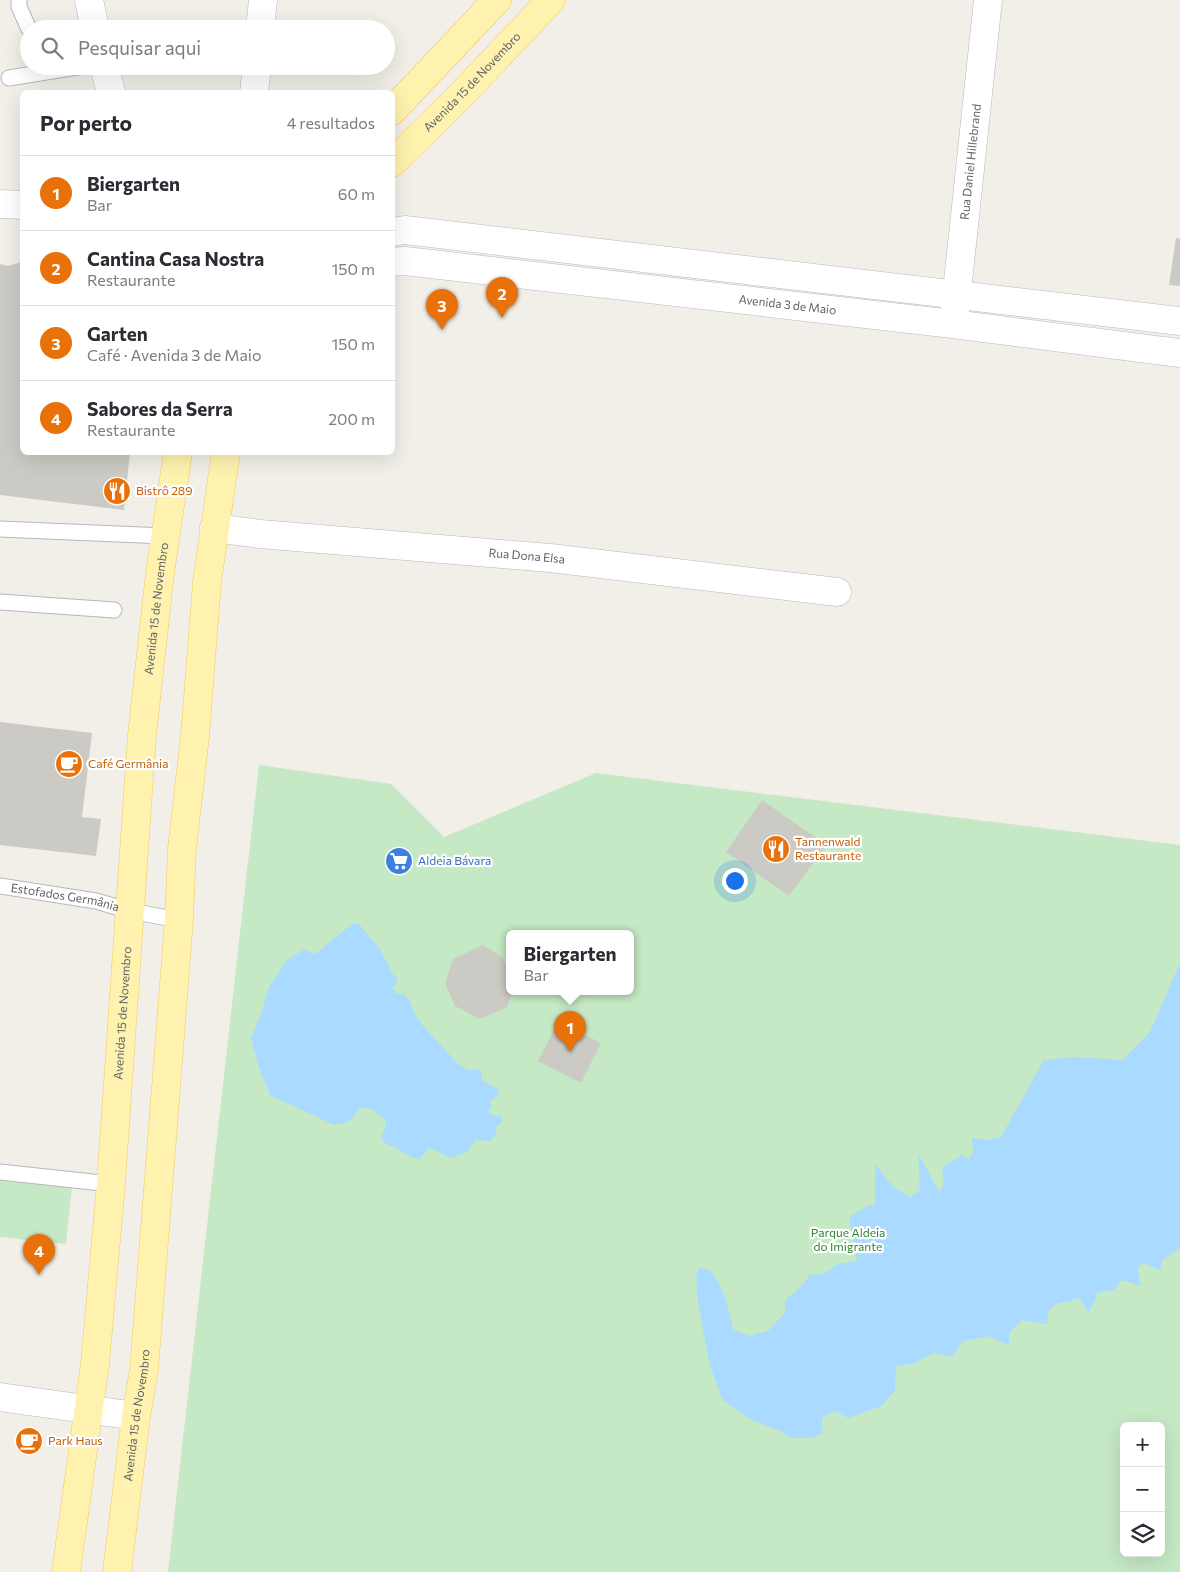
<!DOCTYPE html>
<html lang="pt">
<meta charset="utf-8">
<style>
body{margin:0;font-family:Commissioner,sans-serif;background:#f7f7f7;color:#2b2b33}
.controls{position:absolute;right:15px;bottom:15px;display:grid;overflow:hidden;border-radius:8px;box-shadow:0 5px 20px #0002}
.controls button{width:45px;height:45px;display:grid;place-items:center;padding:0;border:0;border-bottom:1px solid #e1e1e2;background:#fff;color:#2b2b33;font:25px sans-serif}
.you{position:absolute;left:734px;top:880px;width:18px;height:18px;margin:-12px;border:4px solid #fff;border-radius:50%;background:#1a73e8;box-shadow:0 0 0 8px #1a73e833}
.badge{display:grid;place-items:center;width:32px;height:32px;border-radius:50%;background:#ea4335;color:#fff;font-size:16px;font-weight:700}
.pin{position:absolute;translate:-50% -41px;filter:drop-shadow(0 1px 2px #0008)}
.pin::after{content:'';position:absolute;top:26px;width:18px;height:15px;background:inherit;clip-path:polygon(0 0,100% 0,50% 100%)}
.popup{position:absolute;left:506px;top:930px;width:128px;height:65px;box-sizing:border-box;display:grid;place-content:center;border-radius:8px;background:#fff;filter:drop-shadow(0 1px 4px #0005);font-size:16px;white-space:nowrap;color:#7c7c81}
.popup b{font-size:19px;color:#2b2b33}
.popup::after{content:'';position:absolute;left:50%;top:100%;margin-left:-10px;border:10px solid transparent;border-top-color:#fff}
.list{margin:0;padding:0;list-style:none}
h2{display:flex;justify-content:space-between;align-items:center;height:65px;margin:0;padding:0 20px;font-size:21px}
h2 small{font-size:16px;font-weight:400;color:#7c7c81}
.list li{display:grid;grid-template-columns:32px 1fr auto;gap:15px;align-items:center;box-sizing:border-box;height:75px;padding:0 20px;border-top:1px solid #e1e1e2}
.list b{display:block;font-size:19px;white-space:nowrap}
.list p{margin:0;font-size:16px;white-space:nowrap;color:#7c7c81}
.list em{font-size:16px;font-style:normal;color:#7c7c81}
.icon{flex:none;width:28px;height:28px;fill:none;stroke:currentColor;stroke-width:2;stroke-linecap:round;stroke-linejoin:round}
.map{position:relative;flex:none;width:1180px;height:1572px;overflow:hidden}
.search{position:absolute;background:#fff;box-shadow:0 5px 20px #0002;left:20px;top:20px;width:375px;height:55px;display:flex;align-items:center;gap:12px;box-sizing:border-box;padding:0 18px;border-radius:28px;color:#7c7c81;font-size:19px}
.panel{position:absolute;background:#fff;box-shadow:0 5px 20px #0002;left:20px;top:90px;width:375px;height:365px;border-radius:8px}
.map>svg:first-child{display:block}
.green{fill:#c5e8c5;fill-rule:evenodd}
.water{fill:#aadaff}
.building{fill:#cccac5}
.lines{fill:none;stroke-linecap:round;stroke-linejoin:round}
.lane-casing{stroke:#b5b8bc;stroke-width:17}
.street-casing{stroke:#b5b8bc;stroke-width:29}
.secondary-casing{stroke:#b6babf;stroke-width:29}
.primary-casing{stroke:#f2c960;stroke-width:29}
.lane{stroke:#fff;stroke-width:15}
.street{stroke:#fff;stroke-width:28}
.secondary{stroke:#fff;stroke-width:28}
.primary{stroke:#fff2af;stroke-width:28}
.labels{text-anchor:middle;stroke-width:4.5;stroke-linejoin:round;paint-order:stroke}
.street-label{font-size:12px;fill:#5f6368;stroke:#fff}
.food-label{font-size:12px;fill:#c56008;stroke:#fff;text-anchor:start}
.shop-label{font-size:12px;fill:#366cbe;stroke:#fff;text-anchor:start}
.park-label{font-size:12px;fill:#348238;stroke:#fff}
</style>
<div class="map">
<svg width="1180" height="1572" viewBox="0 0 1180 1572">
<rect width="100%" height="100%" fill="#f1efe8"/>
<!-- green -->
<path class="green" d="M 259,765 L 391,784 L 444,837 L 596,773 L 1180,845 L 1180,1572 L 168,1572 ZM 510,933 L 630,933 L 630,991 L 510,991 ZM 1124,1426 L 1161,1426 L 1161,1553 L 1124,1553 Z
M 0,1179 L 72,1187 L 66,1244 L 0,1237 Z"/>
<!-- water -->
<path class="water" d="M 353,923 L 359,924 C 365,932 373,940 379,948 C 386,958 389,971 397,979 L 398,982 L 392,987 L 396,993 L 404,994 L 411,1003 L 413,1012 L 424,1027 L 458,1064 L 469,1071 L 476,1069 L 481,1071 L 482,1080 L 498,1089 L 499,1095 L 490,1101 L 492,1106 L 488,1110 L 491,1115 L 501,1116 L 502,1122 L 496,1127 L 496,1135 L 490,1141 L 475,1140 L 467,1152 L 450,1158 L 433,1149 L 428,1148 L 420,1159 L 416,1159 L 385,1143 L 381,1138 C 383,1132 386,1127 386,1120 L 373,1110 L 360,1107 C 353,1119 347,1126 332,1124 L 270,1095 L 259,1067 L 251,1038 L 260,1017 L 269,987 L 287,960 L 305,949 L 314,954 L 317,953 Z
M 1180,963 L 1180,1248 L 1162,1260 L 1160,1270 L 1143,1263 L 1137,1269 L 1141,1286 L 1122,1280 L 1114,1290 L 1097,1293 L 1094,1303 L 1088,1313 L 1080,1298 L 1056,1304 L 1048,1311 L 1047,1324 L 1022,1320 L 1009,1333 L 1009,1345 L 988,1336 L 963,1341 L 952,1357 L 935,1353 L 912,1364 L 896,1366 L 895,1391 L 881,1406 L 848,1418 L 835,1411 L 823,1417 L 821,1427 L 823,1432 L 814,1438 L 792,1438 L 781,1431 L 750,1419 L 723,1400 L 710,1366 L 698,1302 L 696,1276 L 699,1268 C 702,1268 708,1269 710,1271 C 722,1280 731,1317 733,1330 L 750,1336 L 768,1331 L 785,1313 L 785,1300 L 800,1288 L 810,1275 L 824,1274 L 838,1264 L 857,1261 L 849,1217 L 866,1207 L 875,1204 L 875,1164 L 893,1187 L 910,1197 L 920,1190 L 918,1153 L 939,1192 L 944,1182 L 942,1168 L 962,1155 L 969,1160 L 973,1152 L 972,1138 L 986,1140 L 1001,1137 L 1044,1060 L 1073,1057 L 1123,1060 L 1150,1032 Z"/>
<!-- building -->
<path class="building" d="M 1176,238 L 1180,239 L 1180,286 L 1169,285 Z
M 22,262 L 22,452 L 130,452 L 124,510 L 0,495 L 0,264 L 8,266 Z
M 0,722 L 92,733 L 82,817 L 101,819 L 96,856 L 0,845 Z
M 762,800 L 826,845 L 789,896 L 726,852 Z
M 483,945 L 502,957 L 510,973 L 510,991 L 513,991 L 507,1007 L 480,1019 L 455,1006 L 445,983 L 453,959 Z
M 558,1022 L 601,1043 L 581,1083 L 538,1061 Z"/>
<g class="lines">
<!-- lane casing -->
<g class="lane-casing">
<g id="lane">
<path d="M 19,0 L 19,7 L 29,29"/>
<path d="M 9,78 L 83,66"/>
<path d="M 0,529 L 165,536"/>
<path d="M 0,602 L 114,610"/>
<path id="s1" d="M 0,886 L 96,901 L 130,911 L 179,920"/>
<path d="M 0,1172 L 111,1184"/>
</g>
</g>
<!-- street casing -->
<g class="street-casing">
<g id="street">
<path d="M 0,204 L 22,205"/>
<path id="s2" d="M 954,319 L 988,0"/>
<path id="s3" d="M 214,528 L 260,534 L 550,558 L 837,592"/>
<path d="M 0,1397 L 136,1416"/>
</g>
</g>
<!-- secondary casing -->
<g class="secondary-casing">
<g id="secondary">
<path d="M 89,0 L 95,29"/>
<path d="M 260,29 L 263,0"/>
<path d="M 104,66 L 111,92"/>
<path d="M 254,92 L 257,66"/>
<path d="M 392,232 L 405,230 L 1180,321"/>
<path id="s4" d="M 392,262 L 405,261 L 953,324 L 1180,353"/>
</g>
</g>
<!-- primary casing -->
<g class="primary-casing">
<g id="primary">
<path d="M 392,111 L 497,0"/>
<path id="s5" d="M 392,163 L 461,95 L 551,0"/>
<path id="s6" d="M 66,1572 L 95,1364 L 111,1184 L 142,735 L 160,573 L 178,452"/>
<path id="s7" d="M 117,1572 L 136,1416 L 144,1370 L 179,920 L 182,849 L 195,736 L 207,582 L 226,452"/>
</g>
</g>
<!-- lane -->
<use href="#lane" class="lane"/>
<!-- street -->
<use href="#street" class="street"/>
<!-- secondary -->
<use href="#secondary" class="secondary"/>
<!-- primary -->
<use href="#primary" class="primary"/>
</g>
<!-- icons -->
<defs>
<g id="restaurant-disc" transform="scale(1.4375)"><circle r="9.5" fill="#e8710a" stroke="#fff"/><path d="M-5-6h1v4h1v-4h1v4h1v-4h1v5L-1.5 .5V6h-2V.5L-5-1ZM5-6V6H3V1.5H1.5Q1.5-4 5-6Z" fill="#fff"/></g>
<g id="cafe-disc" transform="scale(1.4375)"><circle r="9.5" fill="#e8710a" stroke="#fff"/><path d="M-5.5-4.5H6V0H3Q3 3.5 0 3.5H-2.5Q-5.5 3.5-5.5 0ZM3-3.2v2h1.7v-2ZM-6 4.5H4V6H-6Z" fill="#fff"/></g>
<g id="supermarket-disc" transform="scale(1.4375)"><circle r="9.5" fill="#3f7fe0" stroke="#fff"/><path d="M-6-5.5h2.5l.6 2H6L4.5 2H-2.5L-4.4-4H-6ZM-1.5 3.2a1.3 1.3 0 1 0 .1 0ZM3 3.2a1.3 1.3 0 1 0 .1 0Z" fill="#fff"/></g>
</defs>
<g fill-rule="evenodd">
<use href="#restaurant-disc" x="117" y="491"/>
<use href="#cafe-disc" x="69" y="764"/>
<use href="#restaurant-disc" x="776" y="849"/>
<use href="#supermarket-disc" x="399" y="861"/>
<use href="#cafe-disc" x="29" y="1441"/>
</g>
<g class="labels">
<!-- street labels -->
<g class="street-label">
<text dy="4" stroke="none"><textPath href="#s5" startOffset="114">Avenida 15 de Novembro</textPath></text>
<text dy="4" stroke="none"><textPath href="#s2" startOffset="158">Rua Daniel Hillebrand</textPath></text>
<text dy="4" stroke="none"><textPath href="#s4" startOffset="398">Avenida 3 de Maio</textPath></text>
<text dy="4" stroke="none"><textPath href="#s3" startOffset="314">Rua Dona Elsa</textPath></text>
<text dy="4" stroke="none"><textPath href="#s6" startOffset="968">Avenida 15 de Novembro</textPath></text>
<text dy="4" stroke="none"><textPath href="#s1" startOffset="66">Estofados Germânia</textPath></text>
<text dy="4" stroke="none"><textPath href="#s6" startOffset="562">Avenida 15 de Novembro</textPath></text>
<text dy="4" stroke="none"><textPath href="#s7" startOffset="158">Avenida 15 de Novembro</textPath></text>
</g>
<!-- food labels -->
<g class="food-label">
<text x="136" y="495">Bistrô 289</text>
<text x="88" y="768">Café Germânia</text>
<text x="795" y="846">Tannenwald<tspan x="795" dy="14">Restaurante</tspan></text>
<text x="48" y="1445">Park Haus</text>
</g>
<!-- shop labels -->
<g class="shop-label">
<text x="418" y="865">Aldeia Bávara</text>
</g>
<!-- park labels -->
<g class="park-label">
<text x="848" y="1237">Parque Aldeia<tspan x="848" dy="14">do Imigrante</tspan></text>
</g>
</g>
</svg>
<div class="controls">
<button>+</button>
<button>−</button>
<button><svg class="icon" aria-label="layers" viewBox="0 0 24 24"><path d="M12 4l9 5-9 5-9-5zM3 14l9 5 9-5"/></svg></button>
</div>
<div class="you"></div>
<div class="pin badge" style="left:570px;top:1052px;background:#e8710a">1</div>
<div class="popup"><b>Biergarten</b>Bar</div>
<div class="pin badge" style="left:502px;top:318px;background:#e8710a">2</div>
<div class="pin badge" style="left:442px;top:330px;background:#e8710a">3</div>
<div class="pin badge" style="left:39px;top:1275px;background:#e8710a">4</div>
<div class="search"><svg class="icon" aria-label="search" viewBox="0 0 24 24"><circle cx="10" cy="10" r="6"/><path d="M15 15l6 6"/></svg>Pesquisar aqui</div>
<section class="panel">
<h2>Por perto<small>4 resultados</small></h2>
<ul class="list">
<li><span class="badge" style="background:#e8710a">1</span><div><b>Biergarten</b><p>Bar</p></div><em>60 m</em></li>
<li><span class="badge" style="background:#e8710a">2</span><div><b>Cantina Casa Nostra</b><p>Restaurante</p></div><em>150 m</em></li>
<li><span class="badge" style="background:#e8710a">3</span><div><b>Garten</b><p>Café · Avenida 3 de Maio</p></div><em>150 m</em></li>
<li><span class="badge" style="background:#e8710a">4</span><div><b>Sabores da Serra</b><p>Restaurante</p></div><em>200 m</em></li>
</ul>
</section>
</div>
